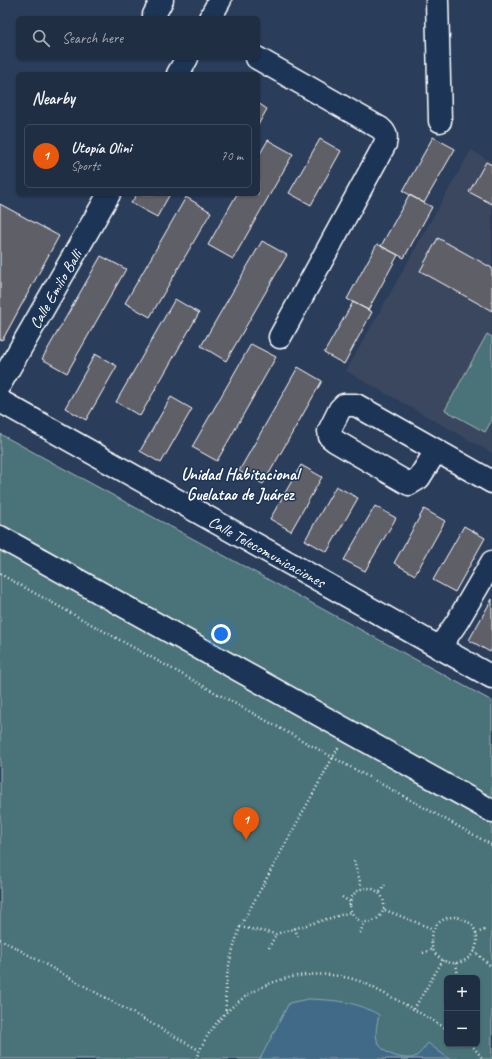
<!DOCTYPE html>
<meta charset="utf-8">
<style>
body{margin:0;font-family:Caveat,sans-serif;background:#28364b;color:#f1f3f6}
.controls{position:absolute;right:12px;bottom:12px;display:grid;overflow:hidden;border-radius:6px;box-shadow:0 1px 3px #0004}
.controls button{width:36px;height:36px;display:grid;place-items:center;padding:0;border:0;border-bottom:1px solid #3d4a5d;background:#202e44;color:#f1f3f6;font:20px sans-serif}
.you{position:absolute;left:221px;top:634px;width:14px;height:14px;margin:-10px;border:3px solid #fff;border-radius:50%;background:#1a73e8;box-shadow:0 0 0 6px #1a73e833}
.badge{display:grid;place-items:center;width:26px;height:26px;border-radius:50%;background:#ea580c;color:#fff;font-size:13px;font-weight:700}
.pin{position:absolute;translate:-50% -33px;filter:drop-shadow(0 1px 2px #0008)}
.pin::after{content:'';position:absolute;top:21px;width:14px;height:12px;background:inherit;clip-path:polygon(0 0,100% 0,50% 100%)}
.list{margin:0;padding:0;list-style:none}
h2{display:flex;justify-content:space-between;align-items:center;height:52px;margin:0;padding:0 16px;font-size:17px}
h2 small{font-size:13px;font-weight:400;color:#a2a8b2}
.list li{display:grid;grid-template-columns:26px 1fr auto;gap:12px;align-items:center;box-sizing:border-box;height:64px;margin:0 8px 8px;padding:0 8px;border:1px solid #3d4a5d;border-radius:6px}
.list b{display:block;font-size:15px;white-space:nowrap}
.list p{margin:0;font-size:13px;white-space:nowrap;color:#a2a8b2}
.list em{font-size:13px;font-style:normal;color:#a2a8b2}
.icon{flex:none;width:22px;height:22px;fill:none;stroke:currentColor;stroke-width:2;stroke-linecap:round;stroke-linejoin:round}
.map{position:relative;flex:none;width:492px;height:1059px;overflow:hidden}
.search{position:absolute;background:#202e44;box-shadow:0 1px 3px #0004;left:16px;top:16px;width:244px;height:44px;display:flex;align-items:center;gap:10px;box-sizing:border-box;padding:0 14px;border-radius:6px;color:#a2a8b2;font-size:15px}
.panel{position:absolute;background:#202e44;box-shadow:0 1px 3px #0004;left:16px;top:72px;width:244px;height:124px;border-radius:6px}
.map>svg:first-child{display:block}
.built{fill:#3a475e}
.green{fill:#4a7378;stroke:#a4b9bc;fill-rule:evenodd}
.water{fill:#416b88;stroke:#8da6b8}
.building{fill:#5e5f68;stroke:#fff}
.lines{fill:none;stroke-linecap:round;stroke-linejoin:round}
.minor-casing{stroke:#fff;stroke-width:25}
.path{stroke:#fff;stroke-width:2.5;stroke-dasharray:1 3;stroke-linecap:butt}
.minor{stroke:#1d3557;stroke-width:22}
.labels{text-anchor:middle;stroke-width:3;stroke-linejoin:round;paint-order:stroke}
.street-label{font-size:16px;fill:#fff;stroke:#1d3557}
.neighbourhood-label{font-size:17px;font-weight:bold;fill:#fff;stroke:#1d3557}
</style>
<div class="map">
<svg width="492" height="1059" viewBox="0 0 492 1059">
<rect width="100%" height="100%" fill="#2a3d5a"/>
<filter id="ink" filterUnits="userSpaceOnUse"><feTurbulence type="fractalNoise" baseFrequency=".025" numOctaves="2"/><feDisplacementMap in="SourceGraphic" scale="8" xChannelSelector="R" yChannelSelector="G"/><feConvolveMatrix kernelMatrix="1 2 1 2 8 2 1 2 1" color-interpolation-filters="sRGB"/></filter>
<g filter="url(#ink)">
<!-- built -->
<path class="built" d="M 471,150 L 492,162 L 492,453 L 346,371 Z"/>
<!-- green -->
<path class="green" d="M 487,334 L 492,337 L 492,420 L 485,432 L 445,410 Z
M 0,434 L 492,701 L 492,1059 L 0,1059 ZM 447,978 L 477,978 L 477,1044 L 447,1044 Z"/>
<!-- water -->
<path class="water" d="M 308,999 C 334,1000 356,1001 379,1015 C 377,1023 375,1032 377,1040 C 381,1053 398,1059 412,1058 C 419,1056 424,1048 428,1043 L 449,1059 L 260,1059 L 289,1003 Z"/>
<!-- building -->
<path class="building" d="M 258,103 L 267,109 L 258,125 Z
M 433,137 L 455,149 L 424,203 L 403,191 Z
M 320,139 L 341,151 L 311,205 L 289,193 Z
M 268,140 L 293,154 L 233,259 L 208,245 L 237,194 L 258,194 L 258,157 Z
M 486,162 L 492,165 L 492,204 L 469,192 Z
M 137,194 L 170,194 L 157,217 L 131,203 Z
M 409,195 L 432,207 L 404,258 L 381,246 Z
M 186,197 L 211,212 L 150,317 L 125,303 Z
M 0,204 L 59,236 L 3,339 L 0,340 Z
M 438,238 L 492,268 L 492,311 L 420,271 Z
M 262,241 L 287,255 L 226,361 L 201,346 Z
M 377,244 L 398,255 L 368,310 L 347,299 Z
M 101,256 L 126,269 L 67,373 L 42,359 Z
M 175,299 L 199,313 L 140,416 L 116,402 Z
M 353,302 L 372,312 L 344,364 L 324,353 Z
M 251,344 L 276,357 L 217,461 L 192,447 Z
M 95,354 L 117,366 L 86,420 L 65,408 Z
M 298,367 L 322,381 L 263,484 L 239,471 Z
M 171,397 L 192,409 L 161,463 L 140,451 Z
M 301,465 L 322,477 L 291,531 L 270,519 Z
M 336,486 L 358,498 L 327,552 L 305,540 Z
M 375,506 L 396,518 L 365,571 L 344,560 Z
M 424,509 L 445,521 L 415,575 L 394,563 Z
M 464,526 L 485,538 L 455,592 L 433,580 Z
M 492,599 L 492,648 L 490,652 L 469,640 Z"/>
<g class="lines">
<!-- minor casing -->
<g class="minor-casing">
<path id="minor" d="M 437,0 L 440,121
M 154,15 L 162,0
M 210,18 L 220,0
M 257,58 L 380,128 C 386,133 387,136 385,144 L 280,337
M 178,74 L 187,58
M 0,384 L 109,194
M 0,401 L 492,677
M 436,451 L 419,478 L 409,484 L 335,441 L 330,437 L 329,431 L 340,409 L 344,405 L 356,405 L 492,482
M 0,537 L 492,811
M 439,648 L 457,622 L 492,562"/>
</g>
<!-- path -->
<path class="path" d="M 0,574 L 492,845
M 354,861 L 362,888
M350 905a17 17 0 1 1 34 0a17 17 0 1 1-34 0Z
M 380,892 L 385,885
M 342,897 L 350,902
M 385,910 L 433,929
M431 940a23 23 0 1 1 46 0a23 23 0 1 1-46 0Z
M 240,927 L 276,934 L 351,912
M 295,928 L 298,938
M 360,933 L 364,923
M 476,933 L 485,930
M 0,939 L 199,1050
M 269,948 L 276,934
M 474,951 L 492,967
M 423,953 L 433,949
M 456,963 L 458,976
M 414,1009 L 443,960
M 226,1010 C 224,977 230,958 240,927 L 338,748
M 471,1044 L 483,1059
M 196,1059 C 220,995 290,960 356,980 C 365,982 373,988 381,992 C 404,1003 425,1016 447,1029"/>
<!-- minor -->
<use href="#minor" class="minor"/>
</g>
</g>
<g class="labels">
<!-- street labels -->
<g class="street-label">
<text transform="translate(55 289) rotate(-60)" y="6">Calle Emilio Balli</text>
<text transform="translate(267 551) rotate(29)" y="6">Calle Telecomunicaciones</text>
</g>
<!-- neighbourhood labels -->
<g class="neighbourhood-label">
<text x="240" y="480">Unidad Habitacional<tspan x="240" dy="20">Guelatao de Juárez</tspan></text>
</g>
</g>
</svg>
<div class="controls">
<button>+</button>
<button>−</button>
</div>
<div class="you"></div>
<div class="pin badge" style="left:246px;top:840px">1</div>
<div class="search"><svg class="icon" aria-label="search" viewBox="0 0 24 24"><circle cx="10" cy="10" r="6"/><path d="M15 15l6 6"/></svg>Search here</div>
<section class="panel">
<h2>Nearby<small></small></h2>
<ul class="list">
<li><span class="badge">1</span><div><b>Utopía Olini</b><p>Sports</p></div><em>70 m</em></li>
</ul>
</section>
</div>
